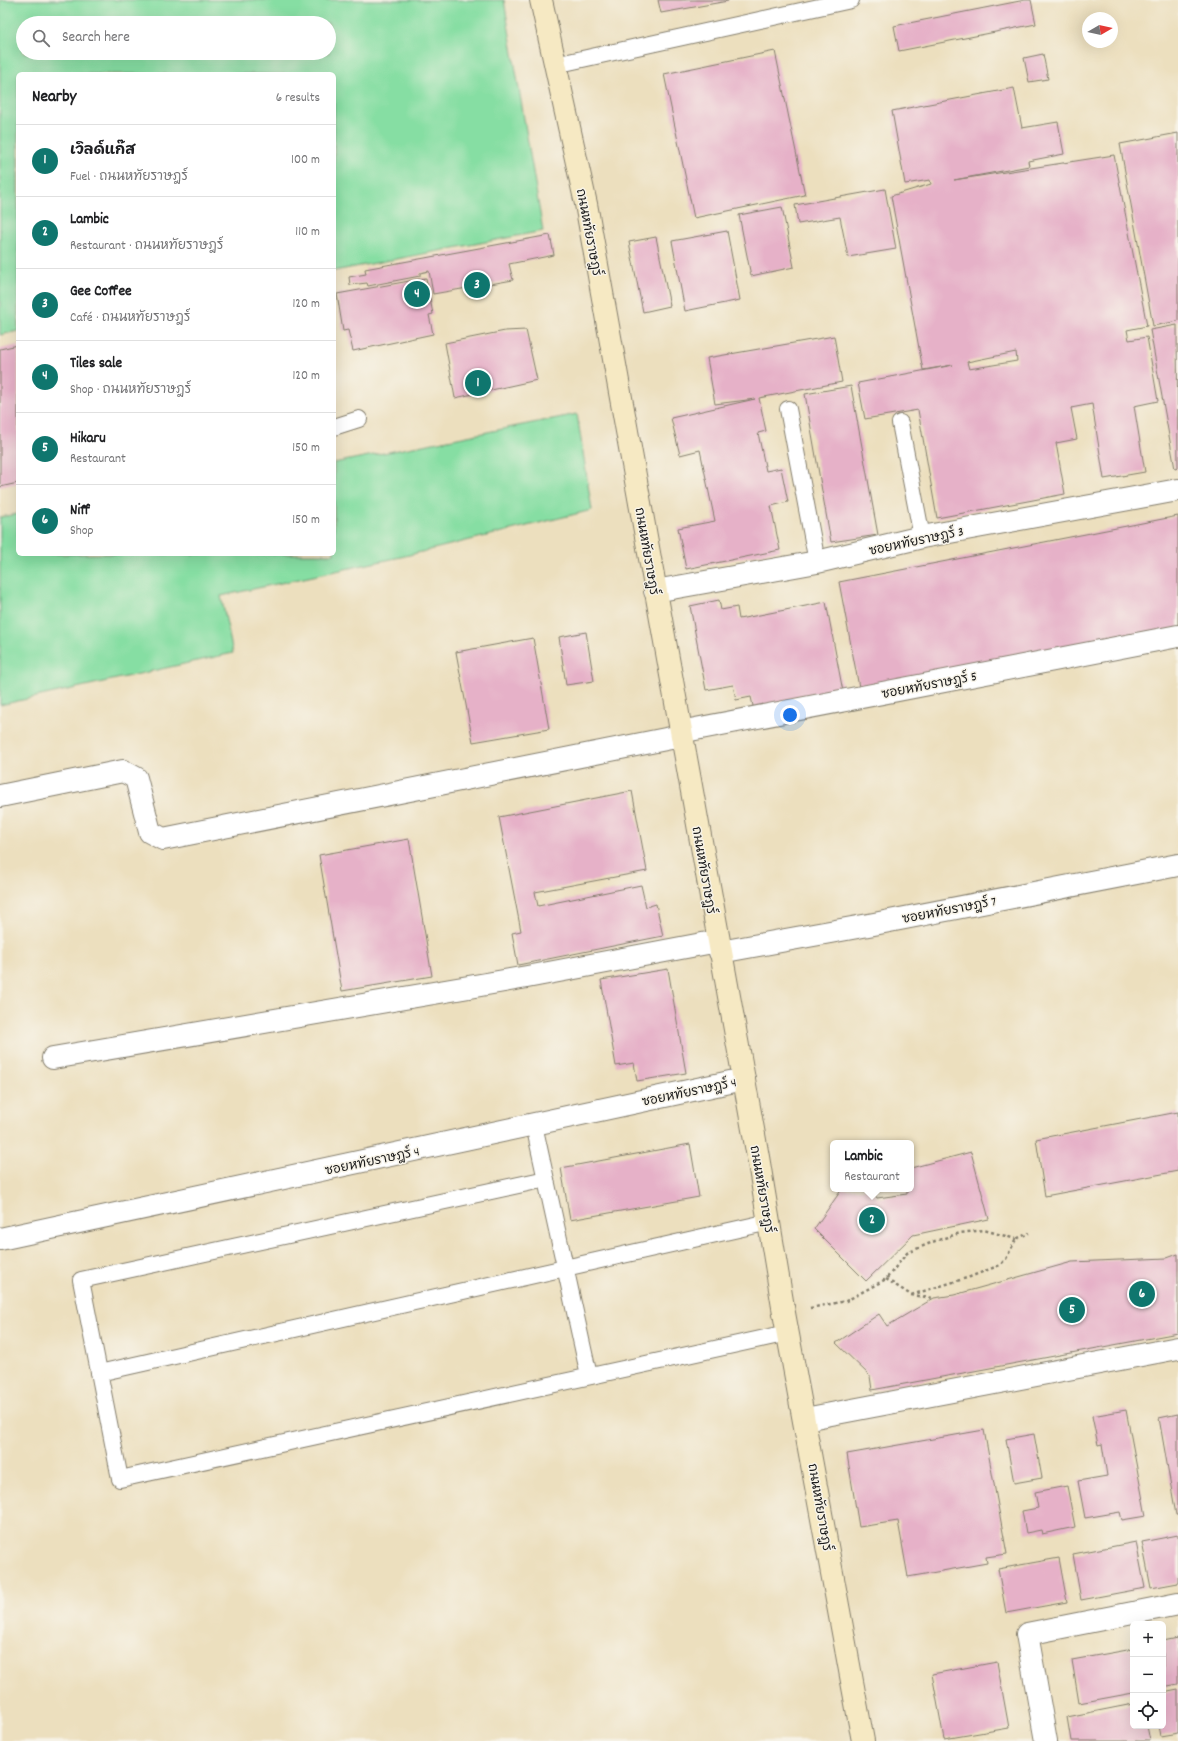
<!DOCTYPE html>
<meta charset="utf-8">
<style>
body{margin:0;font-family:Dekko,"Playpen Sans Thai",sans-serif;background:#f2f2f2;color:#202124}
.controls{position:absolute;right:12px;bottom:12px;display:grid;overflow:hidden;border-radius:6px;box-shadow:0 4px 16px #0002}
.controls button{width:36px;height:36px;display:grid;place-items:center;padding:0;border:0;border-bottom:1px solid #e0e0e0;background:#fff;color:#202124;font:20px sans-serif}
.compass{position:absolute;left:1082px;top:12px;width:36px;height:36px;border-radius:50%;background:#fff;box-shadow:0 4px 16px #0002;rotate:81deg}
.you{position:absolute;left:790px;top:715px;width:14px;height:14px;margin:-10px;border:3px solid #fff;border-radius:50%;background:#1a73e8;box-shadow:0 0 0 6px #1a73e833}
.badge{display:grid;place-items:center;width:26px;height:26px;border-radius:50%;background:#0f766e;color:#fff;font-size:13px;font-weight:700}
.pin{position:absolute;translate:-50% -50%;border:2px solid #fff;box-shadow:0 1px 4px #0006}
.popup{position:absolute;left:830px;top:1140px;width:84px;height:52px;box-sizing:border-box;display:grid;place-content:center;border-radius:6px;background:#fff;filter:drop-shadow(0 1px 3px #0005);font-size:13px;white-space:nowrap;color:#757577}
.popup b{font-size:15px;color:#202124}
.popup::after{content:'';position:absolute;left:50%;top:100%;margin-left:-8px;border:8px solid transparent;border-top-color:#fff}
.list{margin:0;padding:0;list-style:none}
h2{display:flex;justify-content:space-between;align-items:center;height:52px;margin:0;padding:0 16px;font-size:17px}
h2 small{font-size:13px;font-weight:400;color:#757577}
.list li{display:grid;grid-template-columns:26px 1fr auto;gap:12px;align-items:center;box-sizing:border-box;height:72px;padding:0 16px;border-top:1px solid #e0e0e0}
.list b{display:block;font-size:15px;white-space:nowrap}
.list p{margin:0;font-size:13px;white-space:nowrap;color:#757577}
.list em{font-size:13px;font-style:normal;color:#757577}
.icon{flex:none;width:22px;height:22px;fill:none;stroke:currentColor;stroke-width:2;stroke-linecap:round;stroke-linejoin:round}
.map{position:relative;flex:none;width:1178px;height:1741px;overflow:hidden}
.search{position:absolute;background:#fff;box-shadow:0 4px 16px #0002;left:16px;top:16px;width:320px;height:44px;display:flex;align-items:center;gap:10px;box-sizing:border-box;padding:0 14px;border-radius:22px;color:#757577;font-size:15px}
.panel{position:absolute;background:#fff;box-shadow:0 4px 16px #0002;left:16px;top:72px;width:320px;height:484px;border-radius:6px}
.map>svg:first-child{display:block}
.green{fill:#86dea3;stroke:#517d60;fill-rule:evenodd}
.building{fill:#e6b1c8;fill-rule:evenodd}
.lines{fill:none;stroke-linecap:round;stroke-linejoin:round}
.service-casing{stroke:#847e6d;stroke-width:18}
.minor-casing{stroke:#847e6d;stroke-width:24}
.tertiary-casing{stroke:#847e6d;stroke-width:24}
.secondary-casing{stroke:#847e6d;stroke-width:24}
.path{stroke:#847e6d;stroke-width:2.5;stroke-dasharray:3 3;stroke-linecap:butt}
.service{stroke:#fff;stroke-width:16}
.minor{stroke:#fff;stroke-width:22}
.tertiary{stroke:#fff;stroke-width:22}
.secondary{stroke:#f6e9c3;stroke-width:22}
.labels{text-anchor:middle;stroke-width:3;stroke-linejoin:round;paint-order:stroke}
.street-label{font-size:13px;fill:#1c1c1c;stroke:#f7f3e8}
</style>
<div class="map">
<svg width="1178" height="1741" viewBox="0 0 1178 1741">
<rect width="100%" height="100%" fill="#f7f3e8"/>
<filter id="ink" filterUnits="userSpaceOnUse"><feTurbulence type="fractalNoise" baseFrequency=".025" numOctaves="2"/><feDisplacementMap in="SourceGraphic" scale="8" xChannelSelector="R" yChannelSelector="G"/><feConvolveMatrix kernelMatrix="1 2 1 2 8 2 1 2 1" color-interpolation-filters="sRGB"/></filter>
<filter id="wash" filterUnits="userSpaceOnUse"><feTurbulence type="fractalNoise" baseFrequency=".012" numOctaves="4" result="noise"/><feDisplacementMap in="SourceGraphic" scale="16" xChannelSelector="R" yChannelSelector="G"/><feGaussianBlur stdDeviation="0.9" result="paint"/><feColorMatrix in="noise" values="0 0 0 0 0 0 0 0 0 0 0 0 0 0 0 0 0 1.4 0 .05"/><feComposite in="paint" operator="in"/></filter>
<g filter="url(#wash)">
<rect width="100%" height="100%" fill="#ecdfbe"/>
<!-- green -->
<path class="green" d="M 0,0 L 504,0 L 543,231 L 334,271 L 334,74 L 18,74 L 18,331 L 0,335 ZM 23,23 L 329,23 L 329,53 L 23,53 Z
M 577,414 L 592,510 L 405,556 L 221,596 L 233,653 L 0,705 L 0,517 L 18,514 L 18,554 L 334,554 L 334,463 Z"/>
<g id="blocks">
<!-- building -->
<path class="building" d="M 658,0 L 728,0 L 728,1 L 661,13 Z
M 1025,0 L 1031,0 L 1036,24 L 899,51 L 894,26 Z
M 775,51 L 805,195 L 694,218 L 664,74 Z
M 1043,54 L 1048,79 L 1029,82 L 1024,58 Z
M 1014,88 L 1022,128 L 1058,122 L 1064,154 L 1028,161 L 1029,166 L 954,180 L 1114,155 L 1147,326 L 1127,330 L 1129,340 L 1147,337 L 1158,401 L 1134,406 L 1145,472 L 1104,479 L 1092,404 L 1071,408 L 1077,439 L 1056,443 L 1065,494 L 937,518 L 918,410 L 865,419 L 858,383 L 953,365 L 923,370 L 891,196 L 931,184 L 930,180 L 905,184 L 892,111 ZM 1016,352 L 1017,361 L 969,369 L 967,362 Z
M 1178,133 L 1178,321 L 1153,326 L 1120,144 Z
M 885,189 L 896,249 L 848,257 L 840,217 L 798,224 L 795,205 Z
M 782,207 L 794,267 L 751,276 L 739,215 Z
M 727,231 L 740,300 L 685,311 L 672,241 Z
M 550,235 L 554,255 L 509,264 L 513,280 L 433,294 L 429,271 L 420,273 L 420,276 L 368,286 L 367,283 L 350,285 L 349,277 L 366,274 L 365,269 Z
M 656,237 L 670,306 L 643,312 L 629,242 Z
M 426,278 L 433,314 L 429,315 L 433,334 L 353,351 L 348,330 L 343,331 L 337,294 Z
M 1177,325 L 1178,468 L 1175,469 L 1150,330 Z
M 526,330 L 537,380 L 455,398 L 445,343 L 505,331 Z
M 834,336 L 842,382 L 759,398 L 766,431 L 758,433 L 766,471 L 781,468 L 788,502 L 771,506 L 780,550 L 686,569 L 678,528 L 715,521 L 700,450 L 680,455 L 671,418 L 755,399 L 715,404 L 707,358 Z
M 18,345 L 18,483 L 0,487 L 0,349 Z
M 851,386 L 878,535 L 831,542 L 805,394 Z
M 1178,516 L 1178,629 L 859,687 L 839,582 Z
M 719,600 L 721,610 L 737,607 L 739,619 L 826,602 L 844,697 L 755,715 L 751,697 L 736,700 L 733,685 L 706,690 L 690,606 Z
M 586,632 L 594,681 L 566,685 L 559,637 Z
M 533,638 L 549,729 L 473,742 L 456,652 Z
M 632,791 L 647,871 L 535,892 L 538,906 L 641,885 L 646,907 L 656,904 L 663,936 L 518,965 L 512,933 L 521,931 L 499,817 Z
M 409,839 L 432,976 L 342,991 L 319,855 Z
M 668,969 L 686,1073 L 637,1081 L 634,1063 L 616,1066 L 601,980 Z
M 1178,1112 L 1178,1171 L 1045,1196 L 1036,1139 Z
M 690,1144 L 699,1197 L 570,1220 L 561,1168 Z
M 971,1152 L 989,1219 L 913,1235 L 866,1281 L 814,1229 L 842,1189 L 870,1189 L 877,1198 L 907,1194 L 907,1189 L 911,1189 L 911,1168 Z
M 1178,1254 L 1178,1333 L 872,1390 L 870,1376 L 836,1343 L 879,1314 L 887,1326 L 934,1298 L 954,1295 L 1072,1262 L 1167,1258 Z
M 1126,1410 L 1146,1516 L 1122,1520 L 1120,1512 L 1085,1518 L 1078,1481 L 1107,1476 L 1102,1444 L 1098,1445 L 1092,1416 Z
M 1178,1414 L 1178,1515 L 1176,1515 L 1159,1418 Z
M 984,1430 L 1007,1554 L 986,1557 L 987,1563 L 908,1577 L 898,1521 L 859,1527 L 847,1454 Z
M 1034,1434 L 1042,1478 L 1014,1483 L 1006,1439 Z
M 1067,1486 L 1075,1527 L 1042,1534 L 1041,1530 L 1026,1533 L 1022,1511 L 1038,1508 L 1035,1492 Z
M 1178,1535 L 1178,1583 L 1151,1588 L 1142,1542 Z
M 1136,1542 L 1145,1588 L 1081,1600 L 1073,1554 Z
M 1059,1558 L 1067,1602 L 1006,1613 L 998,1569 Z
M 1178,1638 L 1178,1684 L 1163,1687 L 1163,1641 Z
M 1133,1649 L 1133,1693 L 1079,1703 L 1072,1660 Z
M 997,1662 L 1009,1728 L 944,1739 L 932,1674 Z
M 1178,1690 L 1178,1733 L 1160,1736 L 1158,1726 L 1163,1726 L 1163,1693 Z
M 1133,1704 L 1133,1726 L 1147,1726 L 1150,1741 L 1071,1741 L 1067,1717 Z"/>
</g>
</g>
<g filter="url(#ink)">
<use href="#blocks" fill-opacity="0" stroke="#847e6d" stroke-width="1"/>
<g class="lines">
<!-- service casing -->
<g class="service-casing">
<path id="service" d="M 555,65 L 851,0
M 788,409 L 817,562
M 900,423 L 922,537
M 334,427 L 359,419
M 534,1125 L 589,1376
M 546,1179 L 81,1280 L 120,1479 L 788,1333
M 99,1373 L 769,1222"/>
</g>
<!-- minor casing -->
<g class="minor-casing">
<path id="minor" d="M 655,591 L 817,562 L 922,537 L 1178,490
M 680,732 L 1178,636
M 0,796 L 123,771 L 136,778 L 150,832 L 163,839 L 681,736
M 720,952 L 874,924 L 1178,865
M 53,1058 L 527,977 L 718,941
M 805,1419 L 1178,1348
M 1046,1741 L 1027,1634 L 1178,1604"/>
</g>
<!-- tertiary casing -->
<g class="tertiary-casing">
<path id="tertiary" d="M 0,1239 L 744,1079"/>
</g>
<!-- secondary casing -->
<g class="secondary-casing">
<path id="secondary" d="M 541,0 L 586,204 L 758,1157 L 784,1313 L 863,1741"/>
</g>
<!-- path -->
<path class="path" d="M 886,1279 L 911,1295 L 970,1277 L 1000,1265 L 1006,1259 L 1016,1239 L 1029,1233
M 911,1295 L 934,1298
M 810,1308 L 846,1301 L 886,1279 L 907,1253 L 935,1241 L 960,1233 L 984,1230 L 1016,1239"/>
<!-- service -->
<use href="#service" class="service"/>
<!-- minor -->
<use href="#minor" class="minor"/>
<!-- tertiary -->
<use href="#tertiary" class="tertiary"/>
<!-- secondary -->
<use href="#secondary" class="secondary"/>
</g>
</g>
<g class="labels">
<!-- street labels -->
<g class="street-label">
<text transform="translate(590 232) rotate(79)" y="5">ถนนหทัยราษฎร์</text>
<text transform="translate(916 540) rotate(-12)" y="5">ซอยหทัยราษฎร์ 3</text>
<text transform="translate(648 551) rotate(80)" y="5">ถนนหทัยราษฎร์</text>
<text transform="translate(929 684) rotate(-11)" y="5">ซอยหทัยราษฎร์ 5</text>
<text transform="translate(705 870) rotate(80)" y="5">ถนนหทัยราษฎร์</text>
<text transform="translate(949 909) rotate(-11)" y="5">ซอยหทัยราษฎร์ 7</text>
<text transform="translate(689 1091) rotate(-12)" y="5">ซอยหทัยราษฎร์ 4</text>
<text transform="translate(372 1160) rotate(-12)" y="5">ซอยหทัยราษฎร์ 4</text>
<text transform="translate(763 1189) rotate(80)" y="5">ถนนหทัยราษฎร์</text>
<text transform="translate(821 1507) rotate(80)" y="5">ถนนหทัยราษฎร์</text>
</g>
</g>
</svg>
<div class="controls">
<button>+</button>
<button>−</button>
<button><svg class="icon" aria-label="locate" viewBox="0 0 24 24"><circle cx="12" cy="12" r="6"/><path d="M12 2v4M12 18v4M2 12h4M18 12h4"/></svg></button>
</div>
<svg class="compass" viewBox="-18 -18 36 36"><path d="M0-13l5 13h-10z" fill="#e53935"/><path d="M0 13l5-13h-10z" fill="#757577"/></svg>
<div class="you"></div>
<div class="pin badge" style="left:478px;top:383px">1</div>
<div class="pin badge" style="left:872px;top:1220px">2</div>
<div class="popup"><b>Lambic</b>Restaurant</div>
<div class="pin badge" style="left:477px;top:285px">3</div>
<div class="pin badge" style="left:417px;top:294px">4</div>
<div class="pin badge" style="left:1072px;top:1310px">5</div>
<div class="pin badge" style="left:1142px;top:1294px">6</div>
<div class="search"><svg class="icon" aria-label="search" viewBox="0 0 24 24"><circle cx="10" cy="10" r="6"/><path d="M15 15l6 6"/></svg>Search here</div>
<section class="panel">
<h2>Nearby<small>6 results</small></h2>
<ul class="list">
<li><span class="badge">1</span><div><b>เวิลด์แก๊ส</b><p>Fuel · ถนนหทัยราษฎร์</p></div><em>100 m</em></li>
<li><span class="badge">2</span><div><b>Lambic</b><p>Restaurant · ถนนหทัยราษฎร์</p></div><em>110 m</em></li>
<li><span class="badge">3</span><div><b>Gee Coffee</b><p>Café · ถนนหทัยราษฎร์</p></div><em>120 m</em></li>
<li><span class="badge">4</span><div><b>Tiles sale</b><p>Shop · ถนนหทัยราษฎร์</p></div><em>120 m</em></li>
<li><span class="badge">5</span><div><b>Hikaru</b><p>Restaurant</p></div><em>150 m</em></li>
<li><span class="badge">6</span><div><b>Niff</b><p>Shop</p></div><em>150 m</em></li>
</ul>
</section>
</div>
